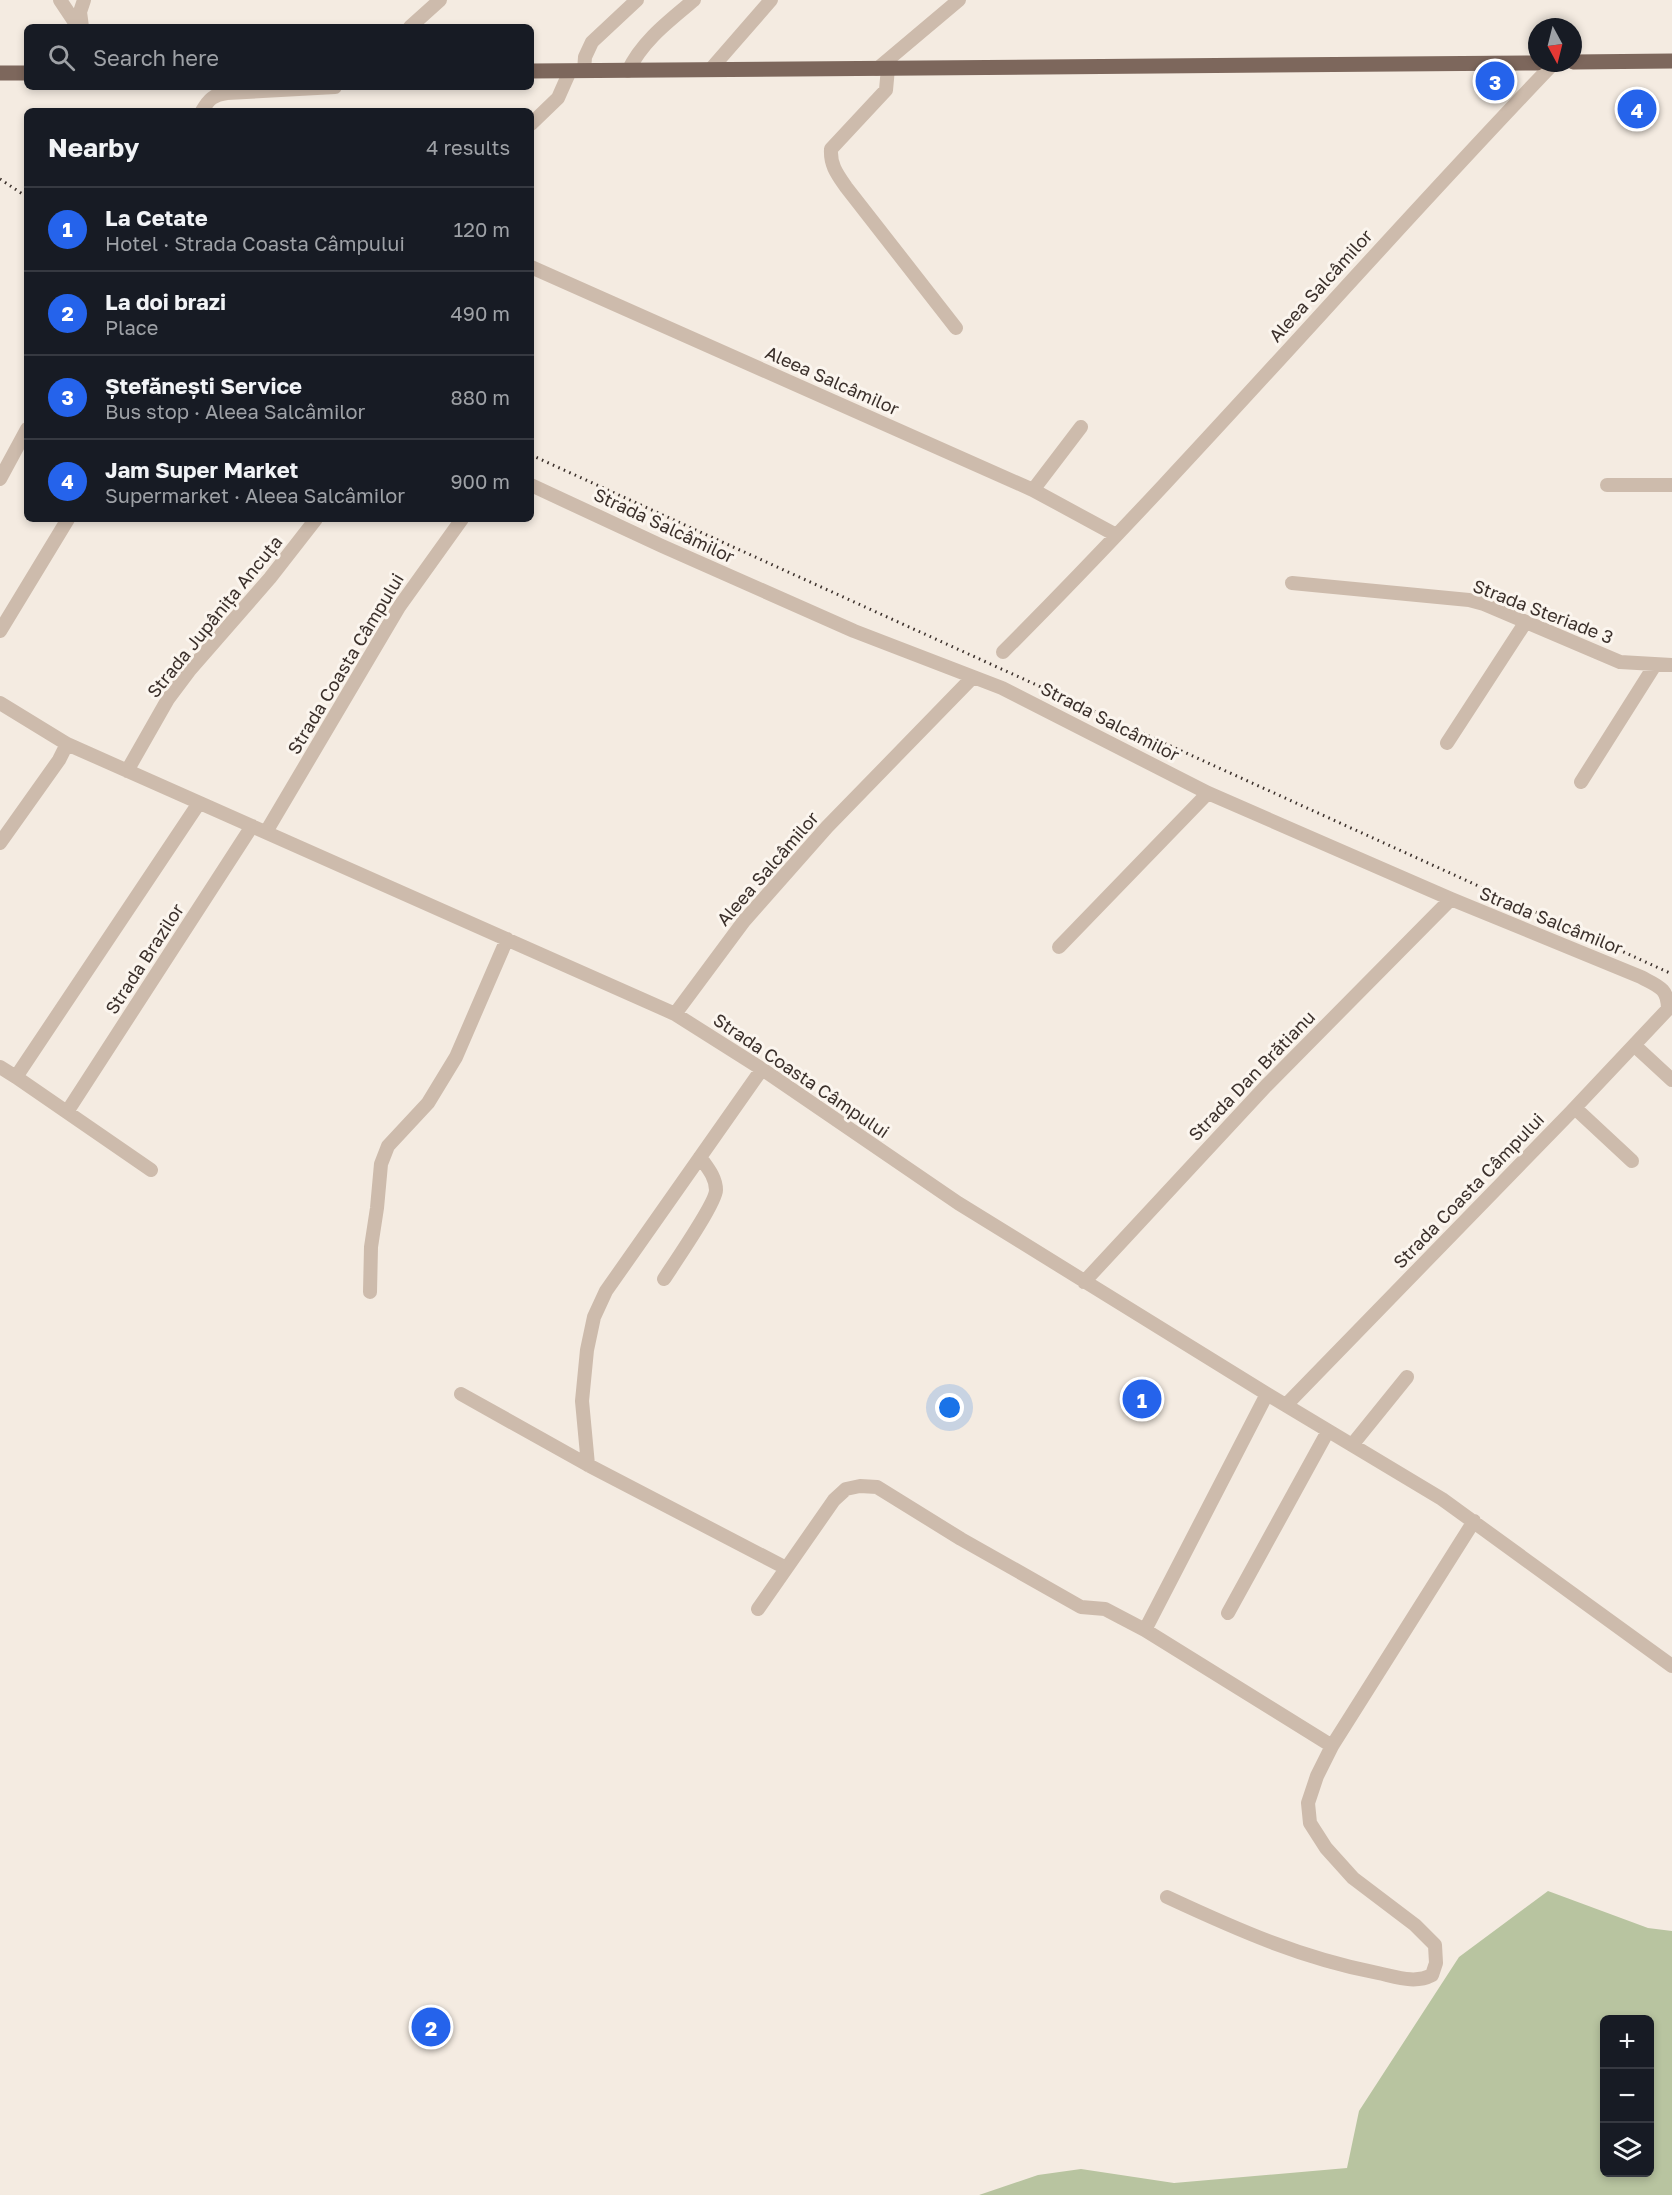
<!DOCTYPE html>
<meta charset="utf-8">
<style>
body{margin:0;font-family:"Golos Text",sans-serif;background:#242831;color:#f1f3f6}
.controls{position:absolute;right:18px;bottom:18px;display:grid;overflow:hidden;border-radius:9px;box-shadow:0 3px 9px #0003}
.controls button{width:54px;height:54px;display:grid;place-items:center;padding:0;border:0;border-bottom:2px solid #363941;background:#171b24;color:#f1f3f6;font:30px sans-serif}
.compass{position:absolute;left:1528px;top:18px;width:54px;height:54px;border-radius:50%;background:#171b24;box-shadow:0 3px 9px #0003;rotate:173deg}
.you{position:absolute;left:950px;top:1408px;width:21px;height:21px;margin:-15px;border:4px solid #fff;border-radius:50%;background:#1a73e8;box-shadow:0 0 0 9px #1a73e833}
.badge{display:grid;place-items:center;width:39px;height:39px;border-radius:50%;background:#2563eb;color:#fff;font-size:20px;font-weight:700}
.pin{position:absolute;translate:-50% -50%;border:3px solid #fff;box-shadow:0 2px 6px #0006}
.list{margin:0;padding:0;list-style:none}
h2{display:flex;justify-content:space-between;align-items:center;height:78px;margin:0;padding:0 24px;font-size:26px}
h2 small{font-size:20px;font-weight:400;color:#9ea1a6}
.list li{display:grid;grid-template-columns:39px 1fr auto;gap:18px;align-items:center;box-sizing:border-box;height:84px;padding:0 24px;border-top:2px solid #363941}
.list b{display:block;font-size:22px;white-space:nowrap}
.list p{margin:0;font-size:20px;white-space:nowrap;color:#9ea1a6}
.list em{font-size:20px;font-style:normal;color:#9ea1a6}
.icon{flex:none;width:33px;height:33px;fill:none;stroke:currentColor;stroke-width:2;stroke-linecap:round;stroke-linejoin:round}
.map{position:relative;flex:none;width:1672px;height:2195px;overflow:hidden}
.search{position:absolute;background:#171b24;box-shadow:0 3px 9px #0003;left:24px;top:24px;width:510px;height:66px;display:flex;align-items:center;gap:15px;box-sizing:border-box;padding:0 21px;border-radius:9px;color:#9ea1a6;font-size:22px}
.panel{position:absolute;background:#171b24;box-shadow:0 3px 9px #0003;left:24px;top:108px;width:510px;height:414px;border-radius:9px}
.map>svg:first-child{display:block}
.green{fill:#b8c4a0;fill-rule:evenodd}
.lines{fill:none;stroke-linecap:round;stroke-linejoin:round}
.minor{stroke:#cdbbac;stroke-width:14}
.major{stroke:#7d675c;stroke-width:15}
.rail{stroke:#3b302b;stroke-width:3;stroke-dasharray:1.5 4.5;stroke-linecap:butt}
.labels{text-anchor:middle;stroke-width:6;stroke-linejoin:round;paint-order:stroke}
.street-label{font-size:18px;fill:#3b302b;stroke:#fbf5ee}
</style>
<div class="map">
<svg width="1672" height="2195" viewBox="0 0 1672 2195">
<rect width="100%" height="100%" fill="#f4ebe1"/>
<!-- green -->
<path class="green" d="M 1548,1891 L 1648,1928 L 1672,1931 L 1672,2195 L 979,2195 L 1038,2175 L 1081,2169 L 1174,2183 L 1347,2168 L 1359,2111 L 1459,1957 ZM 1604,2020 L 1650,2020 L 1650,2172 L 1604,2172 Z"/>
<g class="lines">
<!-- minor -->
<path class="minor" d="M 60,0 L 78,27
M 82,27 L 80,12 L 84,0
M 410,27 L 440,0
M 888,68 L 886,90 L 831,149 C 830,165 837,174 846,187 L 956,328
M 877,69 L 959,0
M 710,70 L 771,0
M 584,71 L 585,57 L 592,42 L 637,0
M 628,71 C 642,41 669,21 694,0
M 202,111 C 209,99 213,95 227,93 L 335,87
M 531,124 L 558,98 L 570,71
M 531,267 L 1033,490 L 1116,535
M 0,479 L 27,429
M 531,485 L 662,546 L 854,631 L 1002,688 L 1208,793 L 1451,899 L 1641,977 C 1658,986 1668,988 1668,1009 L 1570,1113 L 1286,1405
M 1607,485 L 1672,485
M 1033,490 L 1081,427
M 1292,583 L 1469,600 L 1484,604 L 1620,662 L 1672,665
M 0,631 L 68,519
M 1003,652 C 1193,462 1368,257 1554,63
M 0,703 L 67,744 L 675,1014 L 762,1069 L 958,1203 L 1267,1394 L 1442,1499 L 1672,1666
M 1447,743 L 1525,623
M 127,771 L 168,699 L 189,671 L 270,578 L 316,519
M 1581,782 L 1655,665
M 266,832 L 399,607 L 462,519
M 0,843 L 59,760 L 67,744
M 1059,947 L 1208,793
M 675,1014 L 744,921 L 827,827 L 972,678
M 1634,1045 L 1672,1080
M 0,1067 L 16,1077 L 199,803
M 16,1077 L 151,1170
M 1575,1108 L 1632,1161
M 67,1112 L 252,826
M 664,1279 C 673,1265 716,1203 716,1190 C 716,1177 707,1167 700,1157
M 1084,1282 L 1266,1086 L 1451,899
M 370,1292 L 371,1247 L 377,1208 L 381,1164 L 388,1146 L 428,1103 L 456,1057 L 507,939
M 461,1394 L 588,1465 L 786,1568
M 1352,1445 L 1407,1377
M 588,1465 L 582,1401 L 587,1350 L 594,1317 L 606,1291 L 762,1069
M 758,1609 L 834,1500 L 846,1489 L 860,1486 L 877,1487 L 961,1539 L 1081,1607 L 1105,1609 L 1145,1630 L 1332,1746
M 1228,1613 L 1328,1431
M 1145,1630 L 1267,1394
M 1167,1897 C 1238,1930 1301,1958 1378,1973 C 1397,1977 1415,1984 1432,1975 L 1436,1963 L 1435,1945 L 1415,1925 L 1353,1878 L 1326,1848 L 1310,1823 L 1308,1803 L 1317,1776 L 1332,1746 L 1474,1521"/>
<!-- major -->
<path class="major" d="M 1573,62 L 1672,61
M 531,71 L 1537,63
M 0,73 L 27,73"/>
<!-- rail -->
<path class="rail" d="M 0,179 L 27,197
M 531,455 L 1672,974"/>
</g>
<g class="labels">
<!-- street labels -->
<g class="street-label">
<text transform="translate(1321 286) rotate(-48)" y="6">Aleea Salcâmilor</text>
<text transform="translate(832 381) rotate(24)" y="6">Aleea Salcâmilor</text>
<text transform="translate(664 526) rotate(25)" y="6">Strada Salcâmilor</text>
<text transform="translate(1543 612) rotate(21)" y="6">Strada Steriade 3</text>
<text transform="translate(215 617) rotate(-51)" y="6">Strada Jupânița Ancuța</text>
<text transform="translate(346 664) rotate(-59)" y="6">Strada Coasta Câmpului</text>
<text transform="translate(1110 722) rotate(27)" y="6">Strada Salcâmilor</text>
<text transform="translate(768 869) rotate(-49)" y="6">Aleea Salcâmilor</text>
<text transform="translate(1551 921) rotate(22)" y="6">Strada Salcâmilor</text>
<text transform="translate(145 959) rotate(-57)" y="6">Strada Brazilor</text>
<text transform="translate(801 1076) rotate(34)" y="6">Strada Coasta Câmpului</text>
<text transform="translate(1252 1076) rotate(-46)" y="6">Strada Dan Brătianu</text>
<text transform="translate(1469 1191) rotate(-46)" y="6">Strada Coasta Câmpului</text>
</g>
</g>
</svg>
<div class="controls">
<button>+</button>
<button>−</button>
<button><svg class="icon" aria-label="layers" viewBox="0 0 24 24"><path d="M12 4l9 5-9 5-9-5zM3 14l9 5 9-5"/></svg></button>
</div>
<svg class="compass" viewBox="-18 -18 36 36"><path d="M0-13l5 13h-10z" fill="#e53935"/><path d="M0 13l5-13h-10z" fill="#9ea1a6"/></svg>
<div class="you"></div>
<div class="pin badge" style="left:1142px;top:1399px">1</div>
<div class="pin badge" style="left:431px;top:2027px">2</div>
<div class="pin badge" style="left:1495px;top:81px">3</div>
<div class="pin badge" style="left:1637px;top:109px">4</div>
<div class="search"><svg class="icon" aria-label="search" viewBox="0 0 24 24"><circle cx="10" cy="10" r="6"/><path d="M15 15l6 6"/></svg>Search here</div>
<section class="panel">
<h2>Nearby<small>4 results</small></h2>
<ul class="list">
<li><span class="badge">1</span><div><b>La Cetate</b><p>Hotel · Strada Coasta Câmpului</p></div><em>120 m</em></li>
<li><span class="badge">2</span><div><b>La doi brazi</b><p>Place</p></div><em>490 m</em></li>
<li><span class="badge">3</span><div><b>Ștefănești Service</b><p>Bus stop · Aleea Salcâmilor</p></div><em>880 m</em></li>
<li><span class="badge">4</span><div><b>Jam Super Market</b><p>Supermarket · Aleea Salcâmilor</p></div><em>900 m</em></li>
</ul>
</section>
</div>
